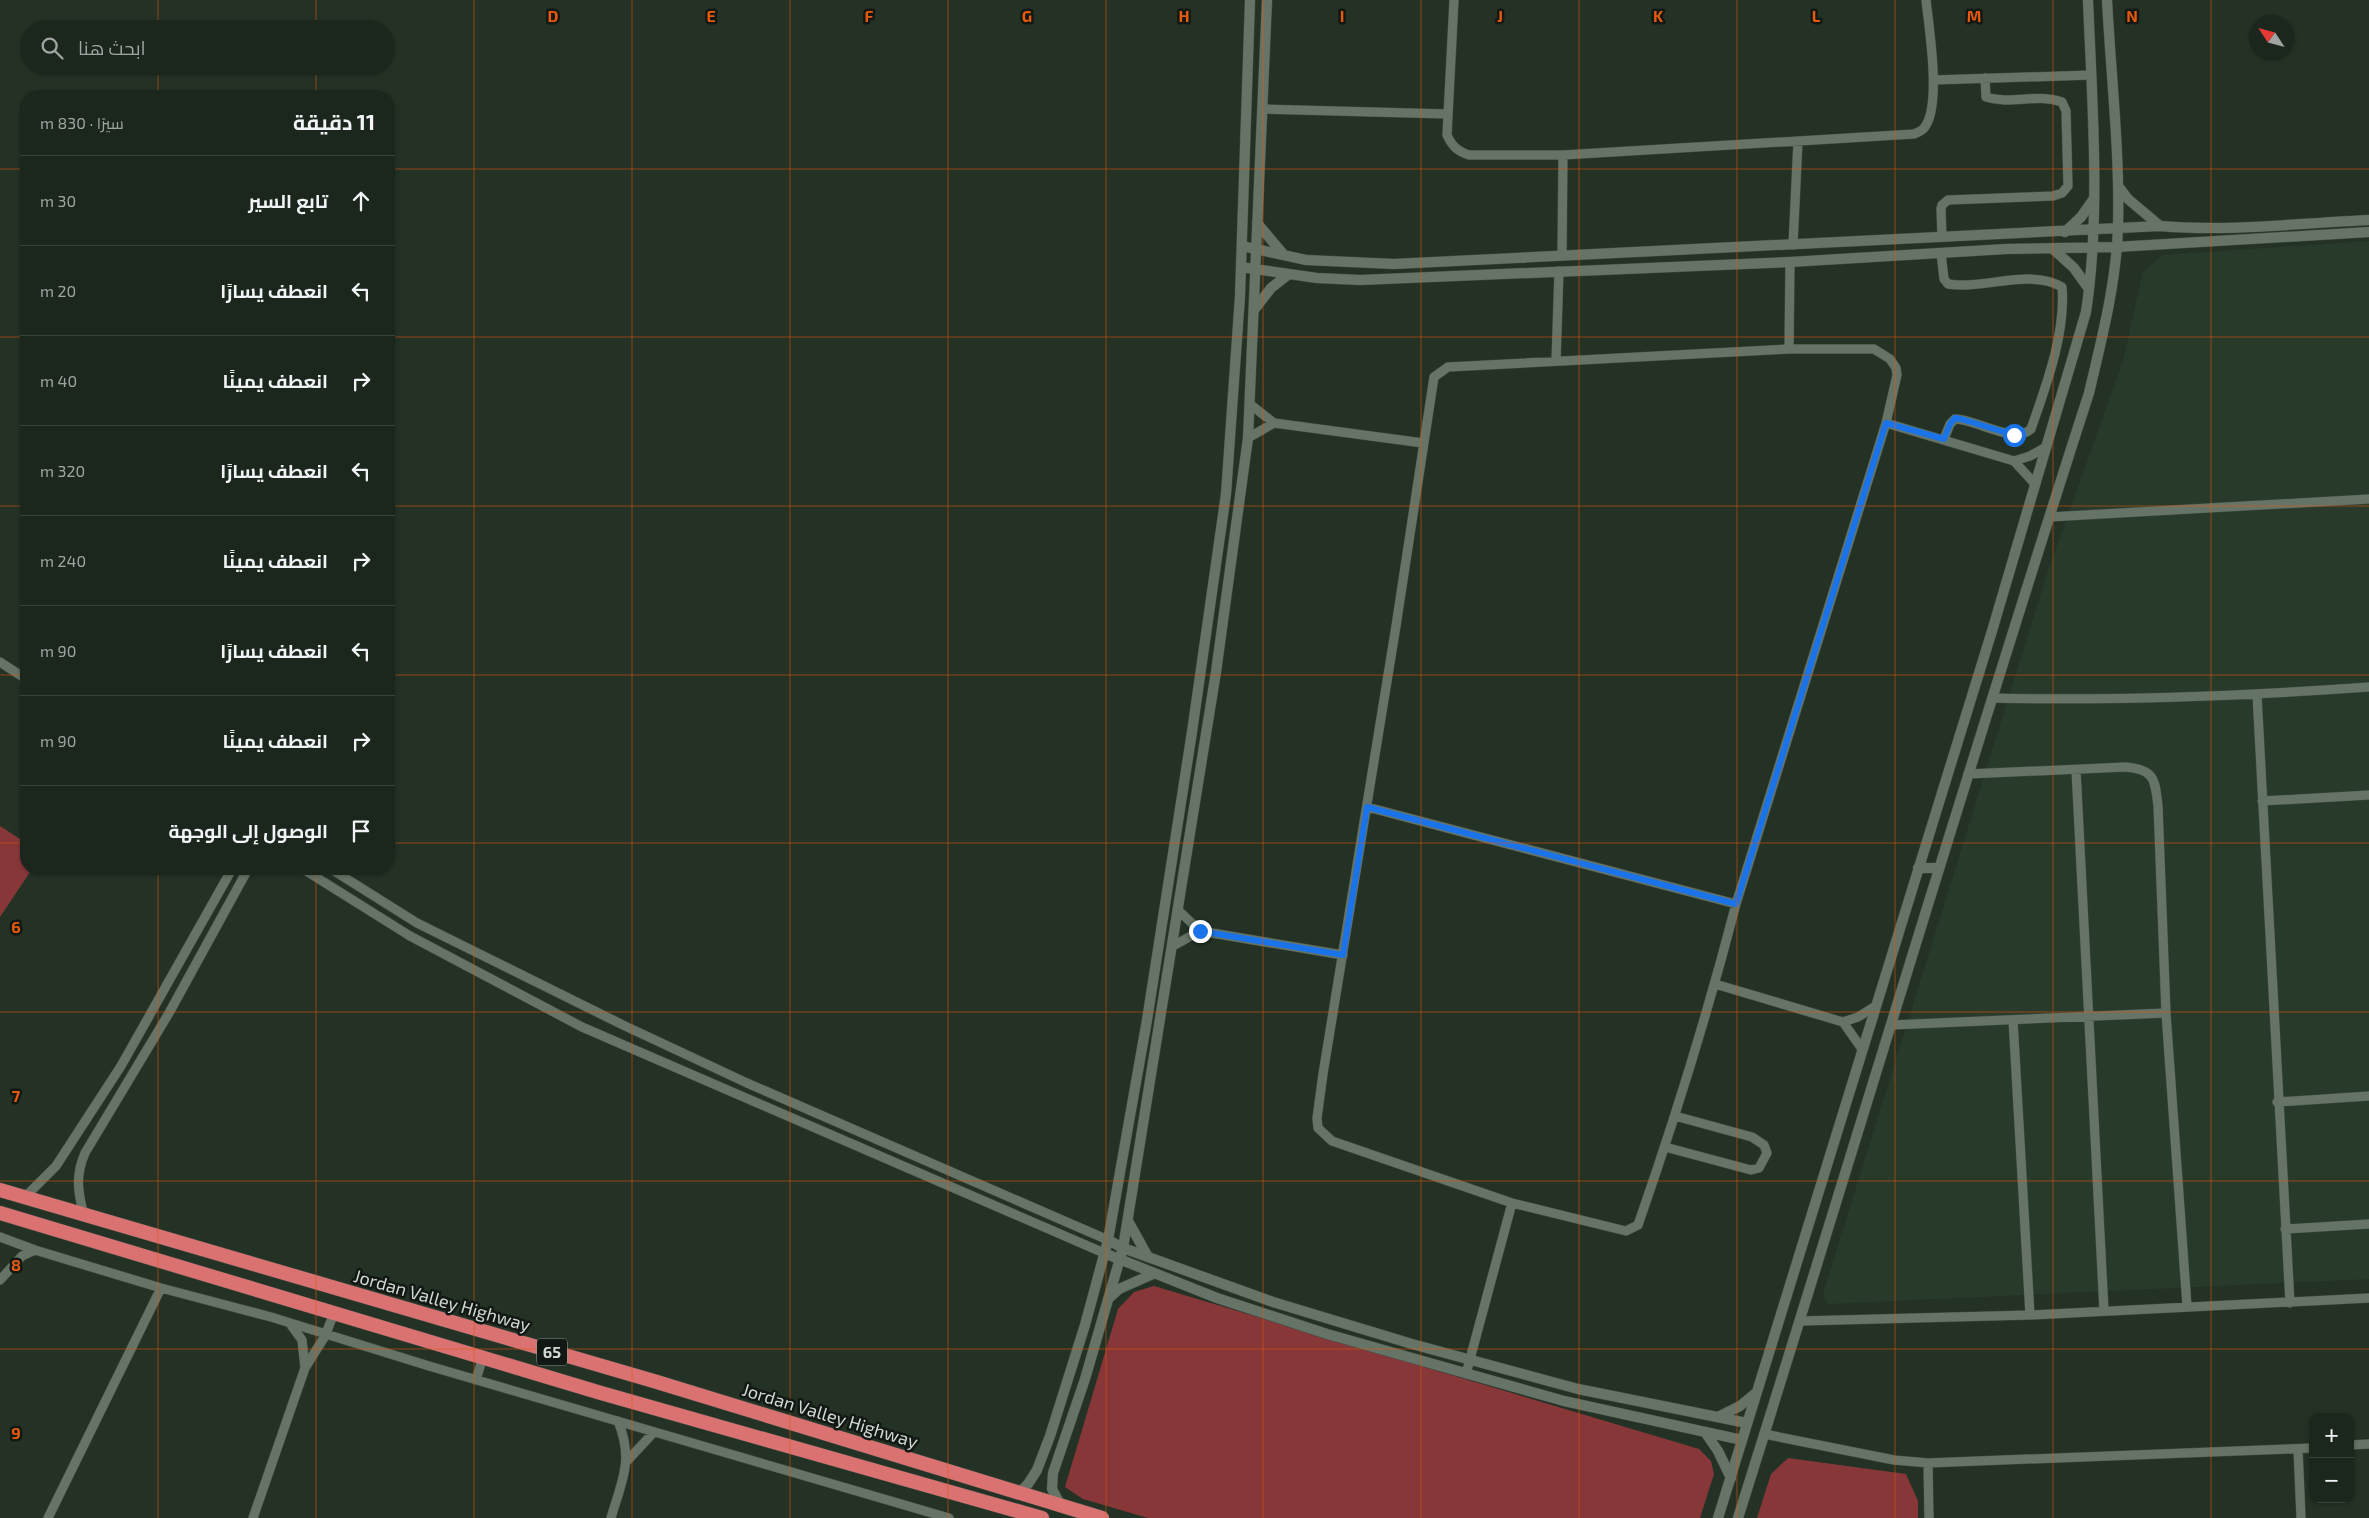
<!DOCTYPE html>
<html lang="ar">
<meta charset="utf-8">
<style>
body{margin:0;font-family:"Exo 2",Cairo,sans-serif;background:#242e25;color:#f1f3f6;direction:rtl}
.controls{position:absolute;right:15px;bottom:15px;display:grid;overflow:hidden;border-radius:10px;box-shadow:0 1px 4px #0004}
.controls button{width:45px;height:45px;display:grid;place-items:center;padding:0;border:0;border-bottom:1px solid #39433b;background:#1b261c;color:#f1f3f6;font:25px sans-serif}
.compass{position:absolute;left:2249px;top:15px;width:45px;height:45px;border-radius:50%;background:#1b261c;box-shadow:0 1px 4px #0004;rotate:306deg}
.stop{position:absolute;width:15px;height:15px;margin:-11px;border:4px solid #1a73e8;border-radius:50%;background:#fff}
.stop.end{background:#1a73e8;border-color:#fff;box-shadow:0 1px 5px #0008}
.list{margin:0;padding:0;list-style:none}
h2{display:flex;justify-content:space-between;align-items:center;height:65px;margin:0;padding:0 20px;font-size:21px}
h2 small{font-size:16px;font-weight:400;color:#a0a5a3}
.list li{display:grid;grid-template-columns:32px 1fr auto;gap:15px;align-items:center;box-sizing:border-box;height:90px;padding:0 20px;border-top:1px solid #39433b}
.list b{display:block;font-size:19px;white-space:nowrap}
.list em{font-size:16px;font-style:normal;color:#a0a5a3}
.icon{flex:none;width:28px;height:28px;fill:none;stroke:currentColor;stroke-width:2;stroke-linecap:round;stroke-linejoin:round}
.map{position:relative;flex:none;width:2369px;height:1518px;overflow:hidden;direction:ltr}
.search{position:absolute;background:#1b261c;box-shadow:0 1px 4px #0004;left:20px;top:20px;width:375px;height:55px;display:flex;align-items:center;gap:12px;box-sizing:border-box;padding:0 18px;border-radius:28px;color:#a0a5a3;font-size:19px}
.panel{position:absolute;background:#1b261c;box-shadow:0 1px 4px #0004;left:20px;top:90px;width:375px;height:785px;border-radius:20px;direction:rtl}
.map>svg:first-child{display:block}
.built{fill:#283b2a}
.green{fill:#883739}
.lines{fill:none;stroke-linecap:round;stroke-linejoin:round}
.minor-casing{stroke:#404c42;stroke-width:10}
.tertiary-casing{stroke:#404c42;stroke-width:11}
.trunk-casing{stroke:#404c42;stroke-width:15}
.minor{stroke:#657467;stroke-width:9}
.tertiary{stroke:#657467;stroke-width:10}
.trunk{stroke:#da7272;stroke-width:14}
.route{stroke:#1a73e8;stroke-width:6}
.grid{fill:none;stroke:#e8590c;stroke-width:1;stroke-opacity:0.55}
.labels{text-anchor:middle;stroke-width:5;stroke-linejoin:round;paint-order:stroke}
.shield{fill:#121813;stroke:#989f99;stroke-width:1}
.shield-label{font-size:16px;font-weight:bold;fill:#d1d9d2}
.street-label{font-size:18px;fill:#d1d9d2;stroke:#121813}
.grid-label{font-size:16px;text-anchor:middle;font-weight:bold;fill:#e8590c;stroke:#121813;stroke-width:5;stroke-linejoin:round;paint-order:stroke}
</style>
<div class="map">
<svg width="2369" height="1518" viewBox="0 0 2369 1518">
<rect width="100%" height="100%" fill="#243226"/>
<!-- built -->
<path class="built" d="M 2369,241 L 2369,1279 L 1827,1304 L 1823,1294 L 2048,571 L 2123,361 L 2143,272 L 2163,255 Z"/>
<!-- green -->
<path class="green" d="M 0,826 L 26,843 L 26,869 L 32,869 L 0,917 Z
M 1154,1286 L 1699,1449 L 1711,1461 L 1714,1474 L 1700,1518 L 1148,1518 L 1083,1499 L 1065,1487 L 1118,1309 L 1134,1292 Z
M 1788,1458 L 1906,1474 L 1918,1501 L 1918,1518 L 1757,1518 L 1771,1474 Z"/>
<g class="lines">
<!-- minor casing -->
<g class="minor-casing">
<path id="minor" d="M 1454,0 L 1447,135 C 1452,146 1457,151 1469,155 L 1563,155 L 1914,134 C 1918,132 1922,131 1924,128 C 1942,107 1929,28 1926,0
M 1934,80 L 2091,75
M 1263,109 L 1447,114
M 1942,237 L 1941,209 L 1942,205 L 1948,200 L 2053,196 L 2062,193 L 2068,186 L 2066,111 L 2062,102 C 2037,93 2011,105 1986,97 L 1985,78
M 1793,245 L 1798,141
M 1941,253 L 1944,279 L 1948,284 C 1982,290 2031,268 2062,287 C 2066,333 2046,386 2031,429 C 2015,445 1976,419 1955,419 L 1950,424 L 1944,439
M 1562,255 L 1563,155
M 1789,349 L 1874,349 L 1890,359 L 1896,368 L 1897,375 L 1886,423 L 1736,904 C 1708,1012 1675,1119 1638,1225 L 1626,1231 L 1512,1203 L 1332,1141 L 1318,1128 L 1317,1118 L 1323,1074 L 1396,626 L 1434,377 L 1448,367 Z
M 1789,349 L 1790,262
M 1556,361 L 1559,271
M 1251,405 L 1274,423 L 1423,443
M 1886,423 L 2014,461 L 2034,483
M 1248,438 L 1274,423
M 2014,461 L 2030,456 L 2046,447
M 2049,517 L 2369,499
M 0,662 L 26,679
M 2257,695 L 2290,1303
M 1992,698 C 2118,701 2243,696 2369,687
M 2076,770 L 2104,1311
M 1968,774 L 2125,767 C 2155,769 2155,780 2158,806 L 2166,1013 L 2187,1306
M 2262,801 L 2369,795
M 1367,807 L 1736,904
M 303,869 L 410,936 L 582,1027 L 1104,1253
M 331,869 L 417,923 L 625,1026 L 747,1083 L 1108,1240
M 1179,911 L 1200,931 L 1343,955
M 1173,946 L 1200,931
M 1715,984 L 1843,1022 L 1862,1049
M 2013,1020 L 2030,1315
M 1843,1022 L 1858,1017 L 1874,1007
M 1891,1025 L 2166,1013
M 2277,1102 L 2369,1096
M 1665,1147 L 1751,1170 L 1759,1168 L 1767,1153 L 1764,1145 L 1752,1137 L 1675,1116
M 25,1197 L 56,1166 L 121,1066 L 232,869
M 84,1216 C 78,1192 75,1176 85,1153 L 169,1013 L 248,869
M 2285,1229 L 2369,1224
M 0,1237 L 35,1250 L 161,1288 L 271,1317 L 429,1366 L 949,1518
M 0,1280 L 22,1256 L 35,1250
M 1801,1321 L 2030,1315 L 2369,1298
M 291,1325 L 302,1340 L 305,1368
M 1466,1374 L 1512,1203
M 476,1380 L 483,1357
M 1764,1434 L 1894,1460 L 1928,1463 L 2313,1448
M 2350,1445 L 2369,1444
M 2298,1449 L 2301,1518
M 627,1461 L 654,1432
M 1928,1463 L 1929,1518
M 48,1518 L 161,1288
M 253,1518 L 305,1368 L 325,1336 L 334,1313
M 611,1518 C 622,1480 634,1460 618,1421"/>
</g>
<!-- tertiary casing -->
<g class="tertiary-casing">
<path id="tertiary" d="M 1267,0 L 1248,438 L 1216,672 L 1123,1248 L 1273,1302 L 1412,1344 L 1578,1389 L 1747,1423
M 2118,186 L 2128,199 L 2160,226
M 1257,223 L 1284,255
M 2065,232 L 2081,217 L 2093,200
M 1242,246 L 1306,260 L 1394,264 L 2160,226 C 2229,232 2300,223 2369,220
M 2053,249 L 2074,268 L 2089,289
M 1241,267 L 1317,278 L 1360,280 L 1790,262 L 2006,249 L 2116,247 L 2369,232
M 1254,310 L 1271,288 L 1289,274
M 1918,868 L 1938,868
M 1128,1221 L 1148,1257
M 1104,1253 L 1217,1298 L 1327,1334 L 1564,1401 L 1742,1440
M 1108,1299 L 1119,1289 L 1153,1274
M 1718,1417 L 1740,1406 L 1757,1392
M 1705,1432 L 1718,1451 L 1731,1478
M 1019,1493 L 1028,1484 L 1037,1470 L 1050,1436 L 1085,1325 L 1108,1240 L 1147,1020 L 1192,732 L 1226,494 L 1240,296 L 1250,0
M 1060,1504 L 1052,1489 L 1053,1473 L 1085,1379 L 1123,1248 L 1108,1240
M 1718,1518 L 1992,631 L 2086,312 C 2101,213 2092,101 2088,0
M 1738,1518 C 1856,1143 1968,767 2089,393 C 2102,338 2116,284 2118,228 C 2120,152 2111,76 2107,0"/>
</g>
<!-- trunk casing -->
<g class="trunk-casing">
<path id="trunk" d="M 0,1190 L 657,1382 L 1102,1518
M 0,1213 L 601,1393 L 1042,1518"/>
</g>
<!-- minor -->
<use href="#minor" class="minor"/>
<!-- tertiary -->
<use href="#tertiary" class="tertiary"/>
<!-- trunk -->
<use href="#trunk" class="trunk"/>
</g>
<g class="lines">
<!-- route -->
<path class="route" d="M 1200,931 L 1343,955 L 1367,807 L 1736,904 L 1886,423 L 1944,439 L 1950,424 L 1955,418 L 1961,419 L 2014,435"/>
</g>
<!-- grid -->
<path class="grid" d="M 158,0 L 158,29M 316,0 L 316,29M 474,0 L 474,1518M 632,0 L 632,1518M 790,0 L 790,1518M 948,0 L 948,1518M 1106,0 L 1106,1518M 1263,0 L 1263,1518M 1421,0 L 1421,1518M 1579,0 L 1579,1518M 1737,0 L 1737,1518M 1895,0 L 1895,1518M 2053,0 L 2053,1518M 2211,0 L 2211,1518M 158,66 L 158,96M 316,66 L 316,96M 0,169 L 26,169M 389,169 L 2369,169M 0,337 L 26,337M 389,337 L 2369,337M 0,506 L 26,506M 389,506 L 2369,506M 0,675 L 26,675M 389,675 L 2369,675M 0,843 L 26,843M 389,843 L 2369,843M 158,869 L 158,1518M 316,869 L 316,1518M 0,1012 L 2369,1012M 0,1181 L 2369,1181M 0,1349 L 2369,1349"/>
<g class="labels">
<!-- shield labels -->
<rect class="shield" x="537" y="1338.5" width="30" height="27" rx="4"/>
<g class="shield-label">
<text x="552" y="1358">65</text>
</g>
<!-- street labels -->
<g class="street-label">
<text transform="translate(442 1301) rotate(16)" y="6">Jordan Valley Highway</text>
<text transform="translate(830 1416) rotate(17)" y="6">Jordan Valley Highway</text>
</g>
</g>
<g class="grid-label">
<text x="553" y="22">D</text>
<text x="711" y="22">E</text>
<text x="869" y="22">F</text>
<text x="1027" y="22">G</text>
<text x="1184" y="22">H</text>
<text x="1342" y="22">I</text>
<text x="1500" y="22">J</text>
<text x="1658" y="22">K</text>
<text x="1816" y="22">L</text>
<text x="1974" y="22">M</text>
<text x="2132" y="22">N</text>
<text x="16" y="933">6</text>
<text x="16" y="1102">7</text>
<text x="16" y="1271">8</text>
<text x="16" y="1439">9</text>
</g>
</svg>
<div class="controls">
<button>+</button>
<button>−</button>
</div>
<svg class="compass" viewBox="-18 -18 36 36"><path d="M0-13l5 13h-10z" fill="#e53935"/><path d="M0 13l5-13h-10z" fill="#a0a5a3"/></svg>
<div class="stop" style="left:2014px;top:435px"></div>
<div class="stop end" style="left:1200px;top:931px"></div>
<div class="search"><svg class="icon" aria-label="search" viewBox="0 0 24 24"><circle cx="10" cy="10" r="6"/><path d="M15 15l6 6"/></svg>ابحث هنا</div>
<section class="panel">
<h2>11 دقيقة<small>سيرًا · 830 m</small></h2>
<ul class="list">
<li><svg class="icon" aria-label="ahead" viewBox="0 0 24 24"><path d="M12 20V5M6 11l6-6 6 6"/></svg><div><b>تابع السير</b></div><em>30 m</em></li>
<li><svg class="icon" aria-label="left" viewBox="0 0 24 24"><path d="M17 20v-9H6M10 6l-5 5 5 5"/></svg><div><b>انعطف يسارًا</b></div><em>20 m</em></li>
<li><svg class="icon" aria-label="right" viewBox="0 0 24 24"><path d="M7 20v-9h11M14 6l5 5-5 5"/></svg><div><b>انعطف يمينًا</b></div><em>40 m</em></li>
<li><svg class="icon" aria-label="left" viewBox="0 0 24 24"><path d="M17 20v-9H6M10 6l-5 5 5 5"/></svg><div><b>انعطف يسارًا</b></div><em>320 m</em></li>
<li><svg class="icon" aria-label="right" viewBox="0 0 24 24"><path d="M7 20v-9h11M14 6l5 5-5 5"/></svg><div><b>انعطف يمينًا</b></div><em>240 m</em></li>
<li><svg class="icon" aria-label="left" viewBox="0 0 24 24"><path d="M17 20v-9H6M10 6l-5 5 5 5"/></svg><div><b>انعطف يسارًا</b></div><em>90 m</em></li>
<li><svg class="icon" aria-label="right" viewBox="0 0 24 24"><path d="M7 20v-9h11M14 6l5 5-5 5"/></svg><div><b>انعطف يمينًا</b></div><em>90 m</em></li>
<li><svg class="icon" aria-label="arrive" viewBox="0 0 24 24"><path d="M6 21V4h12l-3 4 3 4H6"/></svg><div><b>الوصول إلى الوجهة</b></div></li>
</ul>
</section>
</div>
